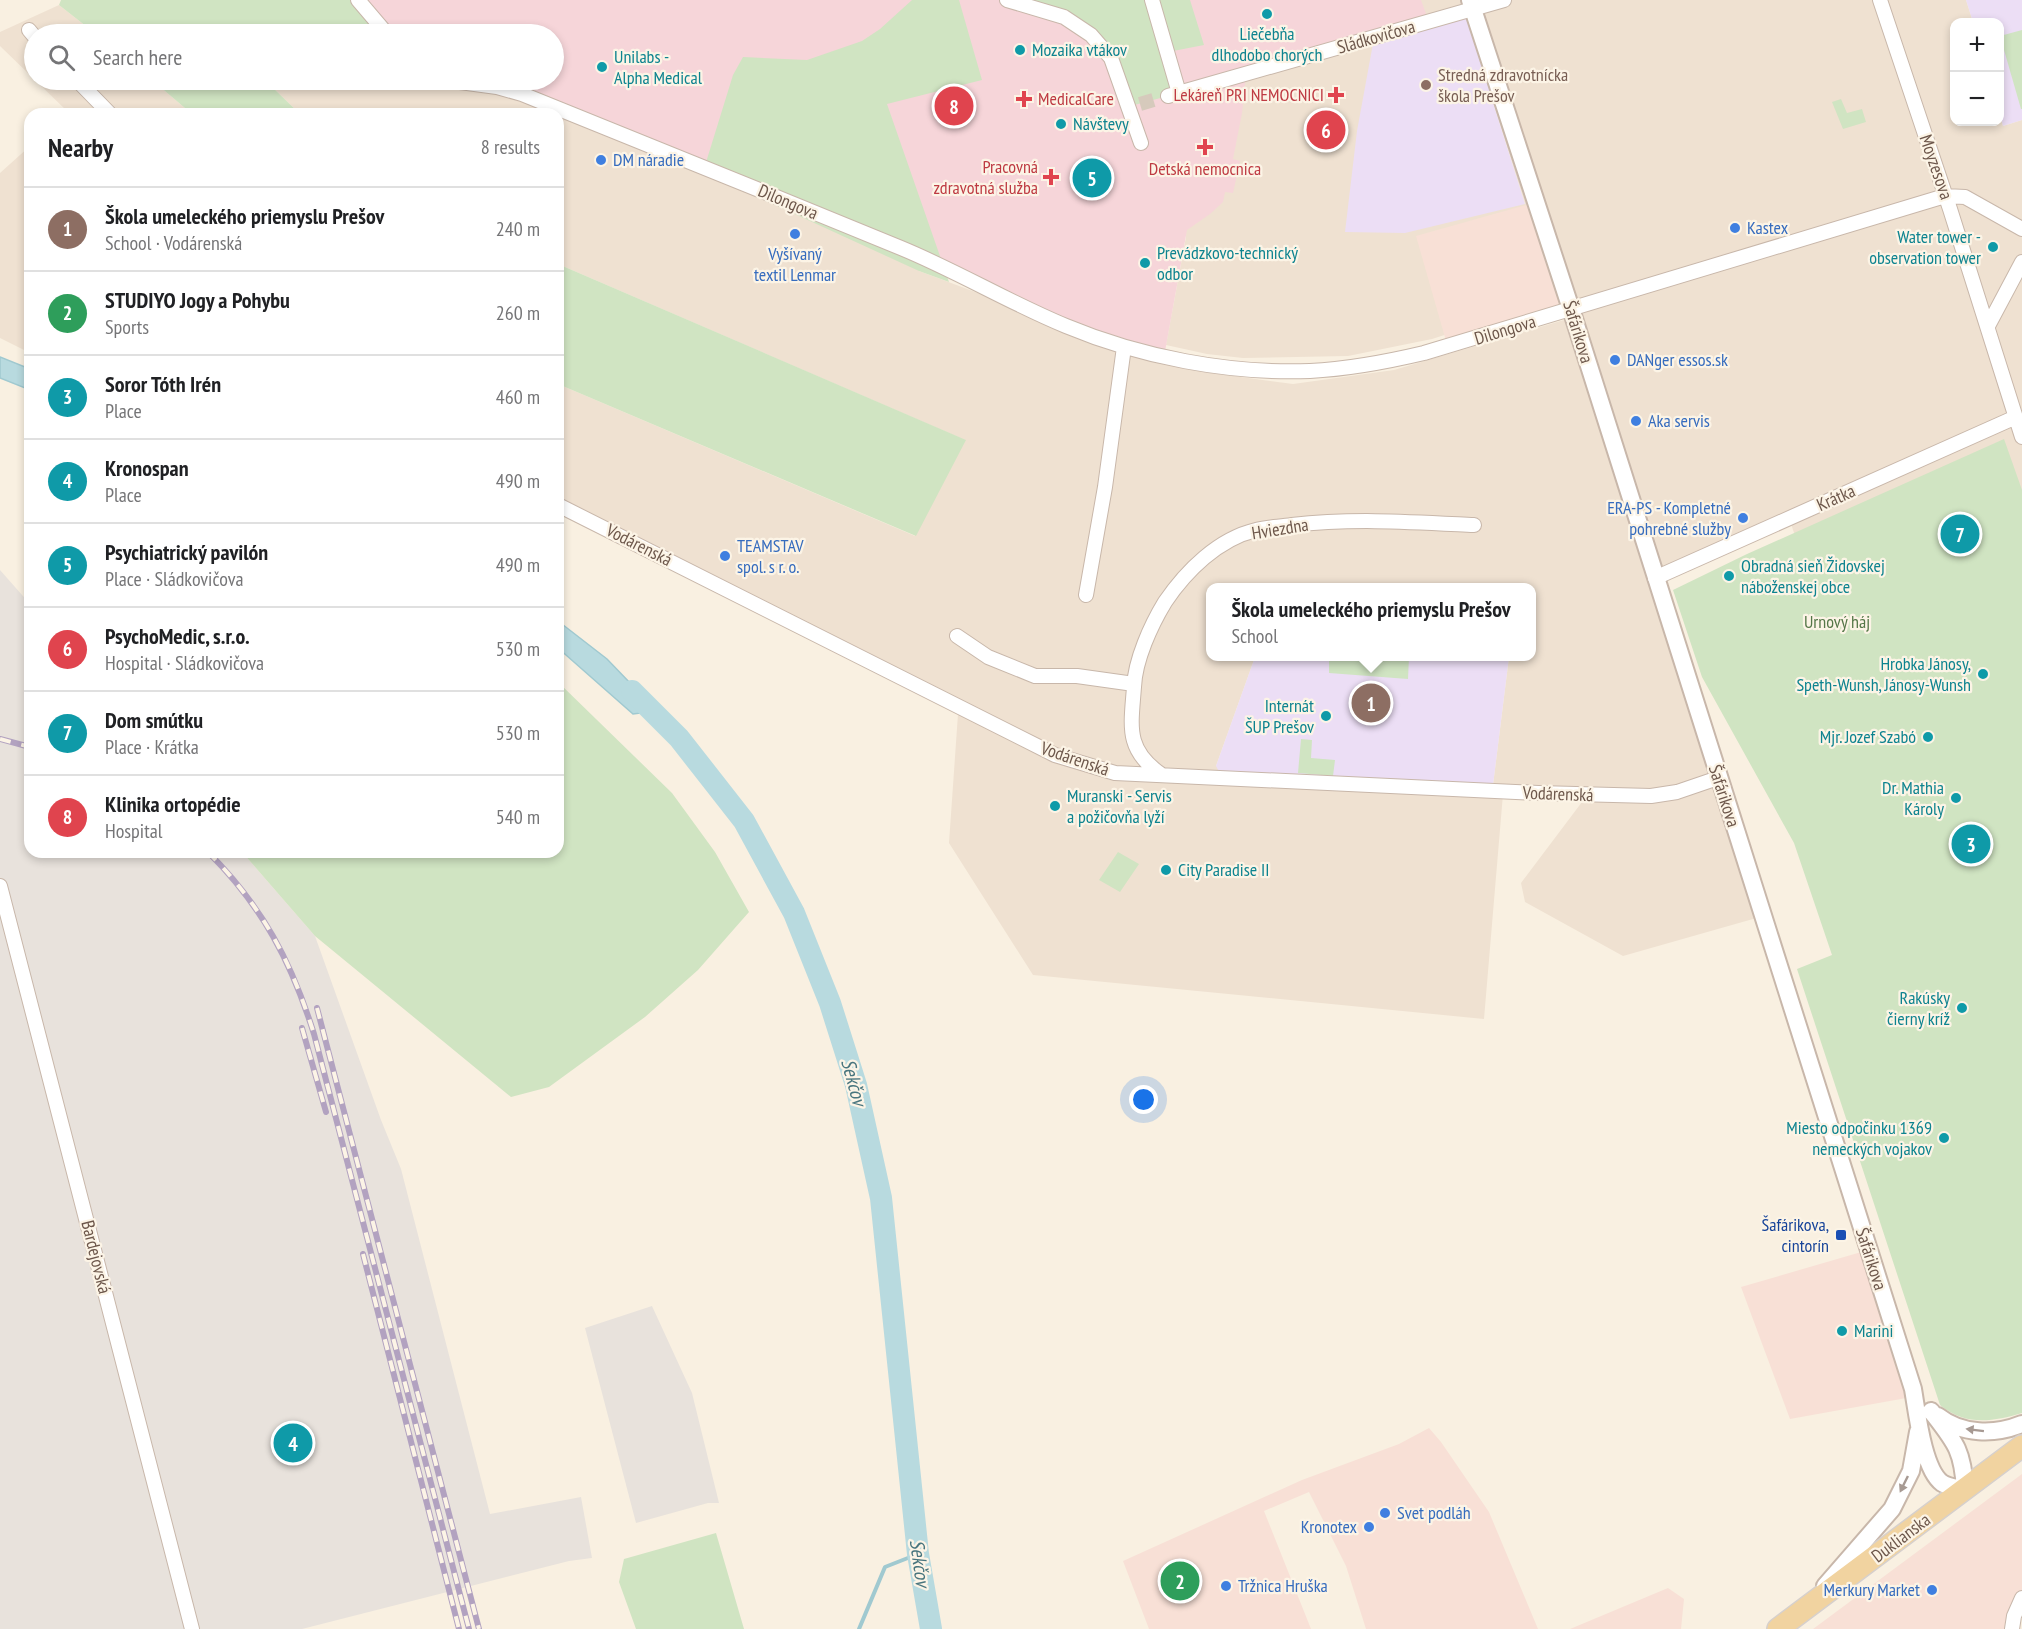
<!DOCTYPE html>
<meta charset="utf-8">
<style>
body{margin:0;font-family:"PT Sans Narrow",sans-serif;background:#f2f2f2;color:#202124}
.controls{position:absolute;right:18px;top:18px;display:grid;overflow:hidden;border-radius:12px;box-shadow:0 3px 9px #0003}
.controls button{width:54px;height:54px;display:grid;place-items:center;padding:0;border:0;border-bottom:2px solid #e0e0e0;background:#fff;color:#202124;font:30px sans-serif}
.you{position:absolute;left:1144px;top:1100px;width:21px;height:21px;margin:-15px;border:4px solid #fff;border-radius:50%;background:#1a73e8;box-shadow:0 0 0 9px #1a73e833}
.badge{display:grid;place-items:center;width:39px;height:39px;border-radius:50%;background:#111827;color:#fff;font-size:20px;font-weight:700}
.pin{position:absolute;translate:-50% -50%;border:3px solid #fff;box-shadow:0 2px 6px #0006}
.popup{position:absolute;left:1206px;top:583px;width:330px;height:78px;box-sizing:border-box;display:grid;place-content:center;border-radius:12px;background:#fff;filter:drop-shadow(0 2px 4px #0005);font-size:20px;white-space:nowrap;color:#757577}
.popup b{font-size:22px;color:#202124}
.popup::after{content:'';position:absolute;left:50%;top:100%;margin-left:-12px;border:12px solid transparent;border-top-color:#fff}
.list{margin:0;padding:0;list-style:none}
h2{display:flex;justify-content:space-between;align-items:center;height:78px;margin:0;padding:0 24px;font-size:26px}
h2 small{font-size:20px;font-weight:400;color:#757577}
.list li{display:grid;grid-template-columns:39px 1fr auto;gap:18px;align-items:center;box-sizing:border-box;height:84px;padding:0 24px;border-top:2px solid #e0e0e0}
.list b{display:block;font-size:22px;white-space:nowrap}
.list p{margin:0;font-size:20px;white-space:nowrap;color:#757577}
.list em{font-size:20px;font-style:normal;color:#757577}
.icon{flex:none;width:33px;height:33px;fill:none;stroke:currentColor;stroke-width:2;stroke-linecap:round;stroke-linejoin:round}
.map{position:relative;flex:none;width:2022px;height:1629px;overflow:hidden}
.search{position:absolute;background:#fff;box-shadow:0 3px 9px #0003;left:24px;top:24px;width:540px;height:66px;display:flex;align-items:center;gap:15px;box-sizing:border-box;padding:0 21px;border-radius:33px;color:#757577;font-size:22px}
.panel{position:absolute;background:#fff;box-shadow:0 3px 9px #0003;left:24px;top:108px;width:540px;height:750px;border-radius:18px}
.map>svg:first-child{display:block}
.residential{fill:#efe1d1;fill-rule:evenodd}
.commercial{fill:#f8e0d6}
.industrial{fill:#e8e2dc}
.education{fill:#ecdef5}
.medical{fill:#f6d5d9}
.green{fill:#d0e4c2}
.water{fill:#b8dadf;stroke:#a0c9d0;stroke-width:1.5}
.lines{fill:none;stroke-linecap:round;stroke-linejoin:round}
.stream{stroke:#a0c9d0;stroke-width:4}
.river{stroke:#b8dadf;stroke-width:22}
.minor-tunnel{stroke:#d6cabc;stroke-width:14;stroke-dasharray:14 7;stroke-linecap:butt}
.minor-casing{stroke:#c8b7aa;stroke-width:16}
.tertiary-casing{stroke:#c8b7aa;stroke-width:20}
.primary-casing{stroke:#d6d0cd;stroke-width:24}
.minor{stroke:#fff;stroke-width:14}
.tertiary{stroke:#fff;stroke-width:16}
.primary{stroke:#f1d3a0;stroke-width:21}
.rail-casing{stroke:#b2a2c0;stroke-width:6}
.rail{stroke:#fcf4e6;stroke-width:4;stroke-dasharray:11;stroke-linecap:butt}
.oneway{fill:#a79a93}
.culture-dot{fill:#0f9aa8;stroke:#fcf4e6;stroke-width:2}
.education-dot{fill:#8d6e63;stroke:#fcf4e6;stroke-width:2}
.health-dot{fill:#e0444e;stroke:#fcf4e6;stroke-width:2}
.shop-dot{fill:#3f7fe0;stroke:#fcf4e6;stroke-width:2}
.transit-dot{fill:#1a4fb4;stroke:#fcf4e6;stroke-width:2}
.labels{text-anchor:middle;stroke-width:4.5;stroke-linejoin:round;paint-order:stroke}
.culture-label{font-size:18px;fill:#0d838f;stroke:#fcf4e6;text-anchor:start}
.street-label{font-size:18px;fill:#6d574b;stroke:#fcf4e6}
.education-label{font-size:18px;fill:#785e54;stroke:#fcf4e6;text-anchor:start}
.health-label{font-size:18px;fill:#be3a42;stroke:#fcf4e6;text-anchor:end}
.shop-label{font-size:18px;fill:#366cbe;stroke:#fcf4e6;text-anchor:start}
.park-label{font-size:18px;fill:#557748;stroke:#fcf4e6}
.transit-label{font-size:18px;fill:#164399;stroke:#fcf4e6;text-anchor:end}
.water-label{font-size:20px;font-style:italic;fill:#48757e;stroke:#fcf4e6}
</style>
<div class="map">
<svg width="2022" height="1629" viewBox="0 0 2022 1629">
<rect width="100%" height="100%" fill="#f9f0e1"/>
<!-- residential -->
<path class="residential" d="M 912,0 L 919,271 L 1130,350 L 1164,357 L 1211,373 L 1293,384 L 1394,370 L 1564,320 L 1556,299 L 1432,339 L 1348,356 L 1243,358 L 1207,354 L 1166,345 L 1186,237 L 1190,0 L 1966,0 L 1973,22 L 1954,22 L 1954,122 L 2000,122 L 2000,115 L 2003,126 L 2022,120 L 2022,558 L 1832,644 L 1791,524 L 1656,582 L 1760,917 L 1623,956 L 1525,902 L 1521,883 L 1585,798 L 1503,794 L 1484,1019 L 1033,975 L 949,843 L 958,714 L 558,511 L 558,384 L 915,536 L 965,440 L 558,264 L 558,114 L 300,114 L 267,82 L 276,80 L 554,80 L 554,34 ZM 1465,14 L 1525,204 L 1357,131 ZM 1210,588 L 1532,588 L 1532,656 L 1509,657 L 1492,793 L 1216,766 L 1255,657 L 1210,656 Z
M 59,5 L 96,34 L 34,34 L 34,79 L 0,46 L 0,32 Z
M 35,80 L 152,80 L 192,114 L 65,114 L 67,111 Z
M 30,146 L 30,353 L 0,338 L 0,173 Z"/>
<!-- commercial -->
<path class="commercial" d="M 1530,204 L 1560,308 L 1446,341 L 1416,236 Z
M 1875,1248 L 1923,1395 L 1790,1419 L 1741,1287 Z
M 1429,1428 L 1441,1442 L 1489,1512 L 1538,1629 L 1366,1629 L 1346,1566 L 1309,1492 L 1264,1511 L 1311,1629 L 1149,1629 L 1123,1561 L 1302,1480 L 1399,1444 Z
M 2022,1474 L 2022,1612 L 2017,1629 L 1813,1629 Z
M 1668,1588 L 1684,1599 L 1681,1629 L 1570,1629 Z"/>
<!-- industrial -->
<path class="industrial" d="M 0,570 L 30,604 L 30,852 L 242,852 L 315,936 L 381,1120 L 401,1169 L 490,1514 L 581,1497 L 592,1558 L 569,1561 L 302,1629 L 0,1629 Z
M 652,1306 L 692,1393 L 719,1503 L 708,1503 L 636,1523 L 585,1328 Z"/>
<!-- education -->
<path class="education" d="M 1966,0 L 2022,0 L 2022,120 L 2003,126 L 2000,115 L 2000,22 L 1973,22 Z
M 1465,14 L 1525,204 L 1405,233 L 1345,232 L 1357,131 L 1374,38 Z
M 1255,657 L 1509,657 L 1492,793 L 1226,785 L 1216,766 Z"/>
<!-- medical -->
<path class="medical" d="M 358,0 L 1421,0 L 1429,22 L 1246,74 L 1242,113 L 1233,159 L 1240,161 L 1233,193 L 1225,192 L 1223,202 L 1210,214 L 1187,230 L 1164,357 L 1123,347 L 522,94 L 445,80 L 554,80 L 554,34 L 387,34 Z"/>
<!-- green -->
<path class="green" d="M 61,0 L 353,0 L 394,34 L 96,34 L 59,5 Z
M 912,0 L 959,0 L 982,80 L 887,104 L 949,282 L 919,271 L 703,172 L 733,75 L 743,57 L 807,60 L 862,41 L 880,29 Z
M 1003,0 L 1190,0 L 1204,45 L 1168,52 L 1179,93 L 1127,107 L 1093,36 Z
M 2022,30 L 2022,109 L 2021,109 L 2000,36 Z
M 152,80 L 276,80 L 268,83 L 300,114 L 192,114 Z
M 1841,99 L 1847,113 L 1862,109 L 1866,122 L 1843,129 L 1832,102 Z
M 558,264 L 966,440 L 916,536 L 558,384 Z
M 2004,439 L 2022,490 L 2022,1413 C 1992,1422 1965,1426 1940,1405 L 1797,969 L 1832,955 L 1794,843 L 1702,677 L 1673,590 L 1747,554 Z
M 1329,657 L 1409,657 L 1408,679 L 1329,673 Z
M 558,682 L 672,793 L 715,852 L 749,912 L 698,970 L 645,1017 L 549,1087 L 511,1097 L 315,936 L 242,852 L 558,852 Z
M 1301,739 L 1312,740 L 1311,758 L 1335,760 L 1333,776 L 1298,773 Z
M 1118,852 L 1139,864 L 1120,892 L 1099,880 Z
M 716,1533 L 744,1629 L 636,1629 L 619,1582 L 624,1559 Z"/>
<!-- water -->
<path class="water" d="M 0,357 L 30,369 L 30,390 L 0,378 Z
M 558,621 L 607,659 L 657,711 L 633,714 L 558,648 Z"/>
<g class="lines">
<!-- stream -->
<path class="stream" d="M 859,1629 L 885,1567 L 918,1554"/>
<!-- river -->
<path class="river" d="M 632,691 L 679,738 L 744,821 L 794,913 L 830,1003 L 856,1085 L 881,1198 L 918,1554 L 931,1629"/>
<!-- minor-tunnel -->
<path class="minor-tunnel" d="M 1140,104 L 1160,98"/>
<!-- minor casing -->
<g class="minor-casing">
<path id="minor" d="M 358,0 L 387,34
M 1007,0 L 1064,17 L 1091,35 L 1111,58 L 1141,143
M 1152,0 L 1179,93
M 1880,0 L 1950,209 L 2022,437
M 29,30 L 34,36
M 77,80 L 110,114
M 445,80 L 497,87 L 522,94 C 648,145 775,196 901,248 C 957,271 1010,303 1066,326 C 1140,357 1229,374 1310,371 C 1349,369 1386,362 1424,353 L 1945,196 L 1965,197 L 2022,229
M 1168,96 L 1504,0
M 1988,326 L 2022,262
M 558,505 L 1055,755 L 1115,773 L 1538,793 L 1651,796 L 1677,792 L 1718,778
M 1655,578 L 2016,417
M 1086,595 L 1105,487 L 1124,347
M 957,636 L 988,657 L 1035,676 L 1077,676 L 1134,684
M 1162,775 C 1125,750 1131,727 1134,687 C 1135,660 1151,625 1165,602 C 1186,571 1218,539 1256,530 C 1267,527 1280,527 1292,525 C 1353,518 1413,522 1474,525
M 0,886 L 192,1629
M 2012,1629 L 2014,1616 L 2022,1598"/>
</g>
<!-- tertiary casing -->
<g class="tertiary-casing">
<path id="tertiary" d="M 1470,0 L 1571,309 L 1913,1389 C 1917,1412 1923,1469 1942,1483 C 1948,1487 1959,1488 1965,1490 C 1963,1450 1955,1442 1931,1411
M 1938,1416 C 1962,1435 1995,1435 2022,1424
M 1825,1586 L 1892,1509 L 1911,1471 L 1918,1432"/>
</g>
<!-- primary casing -->
<g class="primary-casing">
<path id="primary" d="M 1778,1629 L 2022,1446"/>
</g>
<!-- minor -->
<use href="#minor" class="minor"/>
<!-- tertiary -->
<use href="#tertiary" class="tertiary"/>
<!-- primary -->
<use href="#primary" class="primary"/>
<!-- rail casing -->
<g class="rail-casing">
<path id="rail" d="M 0,739 L 30,747
M 208,852 C 263,907 291,961 314,1034 L 469,1629
M 317,1008 L 479,1629
M 302,1028 L 326,1112
M 363,1254 L 459,1629"/>
</g>
<!-- rail -->
<use href="#rail" class="rail"/>
</g>
<!-- one-way arrows -->
<defs><path id="oneway-solid" d="M-6-.8H1V-3.2L6.5 0L1 3.2V.8H-6Z" transform="scale(1.5)"/></defs>
<g class="oneway">
<use href="#oneway-solid" transform="translate(1975 1430) rotate(-173)"/>
<use href="#oneway-solid" transform="translate(1904 1484) rotate(116)"/>
</g>
<!-- markers -->
<g class="culture-dot">
<circle cx="1267" cy="14" r="6"/>
<circle cx="1020" cy="50" r="6"/>
<circle cx="602" cy="67" r="6"/>
<circle cx="1061" cy="124" r="6"/>
<circle cx="1993" cy="247" r="6"/>
<circle cx="1145" cy="263" r="6"/>
<circle cx="1729" cy="576" r="6"/>
<circle cx="1983" cy="674" r="6"/>
<circle cx="1326" cy="716" r="6"/>
<circle cx="1928" cy="737" r="6"/>
<circle cx="1956" cy="798" r="6"/>
<circle cx="1055" cy="806" r="6"/>
<circle cx="1166" cy="870" r="6"/>
<circle cx="1962" cy="1008" r="6"/>
<circle cx="1944" cy="1138" r="6"/>
<circle cx="1842" cy="1331" r="6"/>
</g>
<circle class="education-dot" cx="1426" cy="85" r="6"/>
<g class="health-dot">
<path d="M1333 86h6v6h6v6h-6v6h-6v-6h-6v-6h6z"/>
<path d="M1021 90h6v6h6v6h-6v6h-6v-6h-6v-6h6z"/>
<path d="M1202 138h6v6h6v6h-6v6h-6v-6h-6v-6h6z"/>
<path d="M1048 168h6v6h6v6h-6v6h-6v-6h-6v-6h6z"/>
</g>
<g class="shop-dot">
<circle cx="601" cy="160" r="6"/>
<circle cx="1735" cy="228" r="6"/>
<circle cx="795" cy="234" r="6"/>
<circle cx="1615" cy="360" r="6"/>
<circle cx="1636" cy="421" r="6"/>
<circle cx="1743" cy="518" r="6"/>
<circle cx="725" cy="556" r="6"/>
<circle cx="1385" cy="1513" r="6"/>
<circle cx="1369" cy="1527" r="6"/>
<circle cx="1226" cy="1586" r="6"/>
<circle cx="1932" cy="1590" r="6"/>
</g>
<rect class="transit-dot" x="1835" y="1229" width="12" height="12" rx="3"/>
<g class="labels">
<!-- culture labels -->
<g class="culture-label">
<text x="1267" y="40" text-anchor="middle">Liečebňa<tspan x="1267" dy="21">dlhodobo chorých</tspan></text>
<text x="1032" y="56">Mozaika vtákov</text>
<text x="614" y="63">Unilabs -<tspan x="614" dy="21">Alpha Medical</tspan></text>
<text x="1073" y="130">Návštevy</text>
<text x="1981" y="243" text-anchor="end">Water tower -<tspan x="1981" dy="21">observation tower</tspan></text>
<text x="1157" y="259">Prevádzkovo‑technický<tspan x="1157" dy="21">odbor</tspan></text>
<text x="1741" y="572">Obradná sieň Židovskej<tspan x="1741" dy="21">náboženskej obce</tspan></text>
<text x="1971" y="670" text-anchor="end">Hrobka Jánosy,<tspan x="1971" dy="21">Speth-Wunsh, Jánosy-Wunsh</tspan></text>
<text x="1314" y="712" text-anchor="end">Internát<tspan x="1314" dy="21">ŠUP Prešov</tspan></text>
<text x="1916" y="743" text-anchor="end">Mjr. Jozef Szabó</text>
<text x="1944" y="794" text-anchor="end">Dr. Mathia<tspan x="1944" dy="21">Károly</tspan></text>
<text x="1067" y="802">Muranski - Servis<tspan x="1067" dy="21">a požičovňa lyží</tspan></text>
<text x="1178" y="876">City Paradise II</text>
<text x="1950" y="1004" text-anchor="end">Rakúsky<tspan x="1950" dy="21">čierny kríž</tspan></text>
<text x="1932" y="1134" text-anchor="end">Miesto odpočinku 1369<tspan x="1932" dy="21">nemeckých vojakov</tspan></text>
<text x="1854" y="1337">Marini</text>
</g>
<!-- street labels -->
<g class="street-label">
<text transform="translate(1376 37) rotate(-16)" y="6">Sládkovičova</text>
<text transform="translate(1936 167) rotate(71)" y="6">Moyzesova</text>
<text transform="translate(788 202) rotate(23)" y="6">Dilongova</text>
<text transform="translate(1505 330) rotate(-17)" y="6">Dilongova</text>
<text transform="translate(1578 332) rotate(73)" y="6">Šafárikova</text>
<text transform="translate(1836 498) rotate(-24)" y="6">Krátka</text>
<text transform="translate(1280 529) rotate(-9)" y="6">Hviezdna</text>
<text transform="translate(639 545) rotate(27)" y="6">Vodárenská</text>
<text transform="translate(1075 759) rotate(19)" y="6">Vodárenská</text>
<text transform="translate(1558 794) rotate(2)" y="6">Vodárenská</text>
<text transform="translate(1724 796) rotate(72)" y="6">Šafárikova</text>
<text transform="translate(96 1257) rotate(76)" y="6">Bardejovská</text>
<text transform="translate(1871 1259) rotate(72)" y="6">Šafárikova</text>
<text transform="translate(1901 1538) rotate(-37)" y="6">Duklianska</text>
</g>
<!-- education labels -->
<g class="education-label">
<text x="1438" y="81">Stredná zdravotnícka<tspan x="1438" dy="21">škola Prešov</tspan></text>
</g>
<!-- health labels -->
<g class="health-label">
<text x="1324" y="101">Lekáreň PRI NEMOCNICI</text>
<text x="1038" y="105" text-anchor="start">MedicalCare</text>
<text x="1038" y="173">Pracovná<tspan x="1038" dy="21">zdravotná služba</tspan></text>
<text x="1205" y="175" text-anchor="middle">Detská nemocnica</text>
</g>
<!-- shop labels -->
<g class="shop-label">
<text x="613" y="166">DM náradie</text>
<text x="1747" y="234">Kastex</text>
<text x="795" y="260" text-anchor="middle">Vyšívaný<tspan x="795" dy="21">textil Lenmar</tspan></text>
<text x="1627" y="366">DANger essos.sk</text>
<text x="1648" y="427">Aka servis</text>
<text x="1731" y="514" text-anchor="end">ERA-PS - Kompletné<tspan x="1731" dy="21">pohrebné služby</tspan></text>
<text x="737" y="552">TEAMSTAV<tspan x="737" dy="21">spol. s r. o.</tspan></text>
<text x="1397" y="1519">Svet podláh</text>
<text x="1357" y="1533" text-anchor="end">Kronotex</text>
<text x="1238" y="1592">Tržnica Hruška</text>
<text x="1920" y="1596" text-anchor="end">Merkury Market</text>
</g>
<!-- park labels -->
<g class="park-label">
<text x="1837" y="628">Urnový háj</text>
</g>
<!-- transit labels -->
<g class="transit-label">
<text x="1829" y="1231">Šafárikova,<tspan x="1829" dy="21">cintorín</tspan></text>
</g>
<!-- water labels -->
<g class="water-label">
<text transform="translate(854 1082) rotate(75)" y="7">Sekčov</text>
<text transform="translate(920 1563) rotate(82)" y="7">Sekčov</text>
</g>
</g>
</svg>
<div class="controls">
<button>+</button>
<button>−</button>
</div>
<div class="you"></div>
<div class="pin badge" style="left:1371px;top:703px;background:#8d6e63">1</div>
<div class="popup"><b>Škola umeleckého priemyslu Prešov</b>School</div>
<div class="pin badge" style="left:1180px;top:1581px;background:#2e9e5b">2</div>
<div class="pin badge" style="left:1971px;top:844px;background:#0f9aa8">3</div>
<div class="pin badge" style="left:293px;top:1443px;background:#0f9aa8">4</div>
<div class="pin badge" style="left:1092px;top:178px;background:#0f9aa8">5</div>
<div class="pin badge" style="left:1326px;top:130px;background:#e0444e">6</div>
<div class="pin badge" style="left:1960px;top:534px;background:#0f9aa8">7</div>
<div class="pin badge" style="left:954px;top:106px;background:#e0444e">8</div>
<div class="search"><svg class="icon" aria-label="search" viewBox="0 0 24 24"><circle cx="10" cy="10" r="6"/><path d="M15 15l6 6"/></svg>Search here</div>
<section class="panel">
<h2>Nearby<small>8 results</small></h2>
<ul class="list">
<li><span class="badge" style="background:#8d6e63">1</span><div><b>Škola umeleckého priemyslu Prešov</b><p>School · Vodárenská</p></div><em>240 m</em></li>
<li><span class="badge" style="background:#2e9e5b">2</span><div><b>STUDIYO Jogy a Pohybu</b><p>Sports</p></div><em>260 m</em></li>
<li><span class="badge" style="background:#0f9aa8">3</span><div><b>Soror Tóth Irén</b><p>Place</p></div><em>460 m</em></li>
<li><span class="badge" style="background:#0f9aa8">4</span><div><b>Kronospan</b><p>Place</p></div><em>490 m</em></li>
<li><span class="badge" style="background:#0f9aa8">5</span><div><b>Psychiatrický pavilón</b><p>Place · Sládkovičova</p></div><em>490 m</em></li>
<li><span class="badge" style="background:#e0444e">6</span><div><b>PsychoMedic, s.r.o.</b><p>Hospital · Sládkovičova</p></div><em>530 m</em></li>
<li><span class="badge" style="background:#0f9aa8">7</span><div><b>Dom smútku</b><p>Place · Krátka</p></div><em>530 m</em></li>
<li><span class="badge" style="background:#e0444e">8</span><div><b>Klinika ortopédie</b><p>Hospital</p></div><em>540 m</em></li>
</ul>
</section>
</div>
